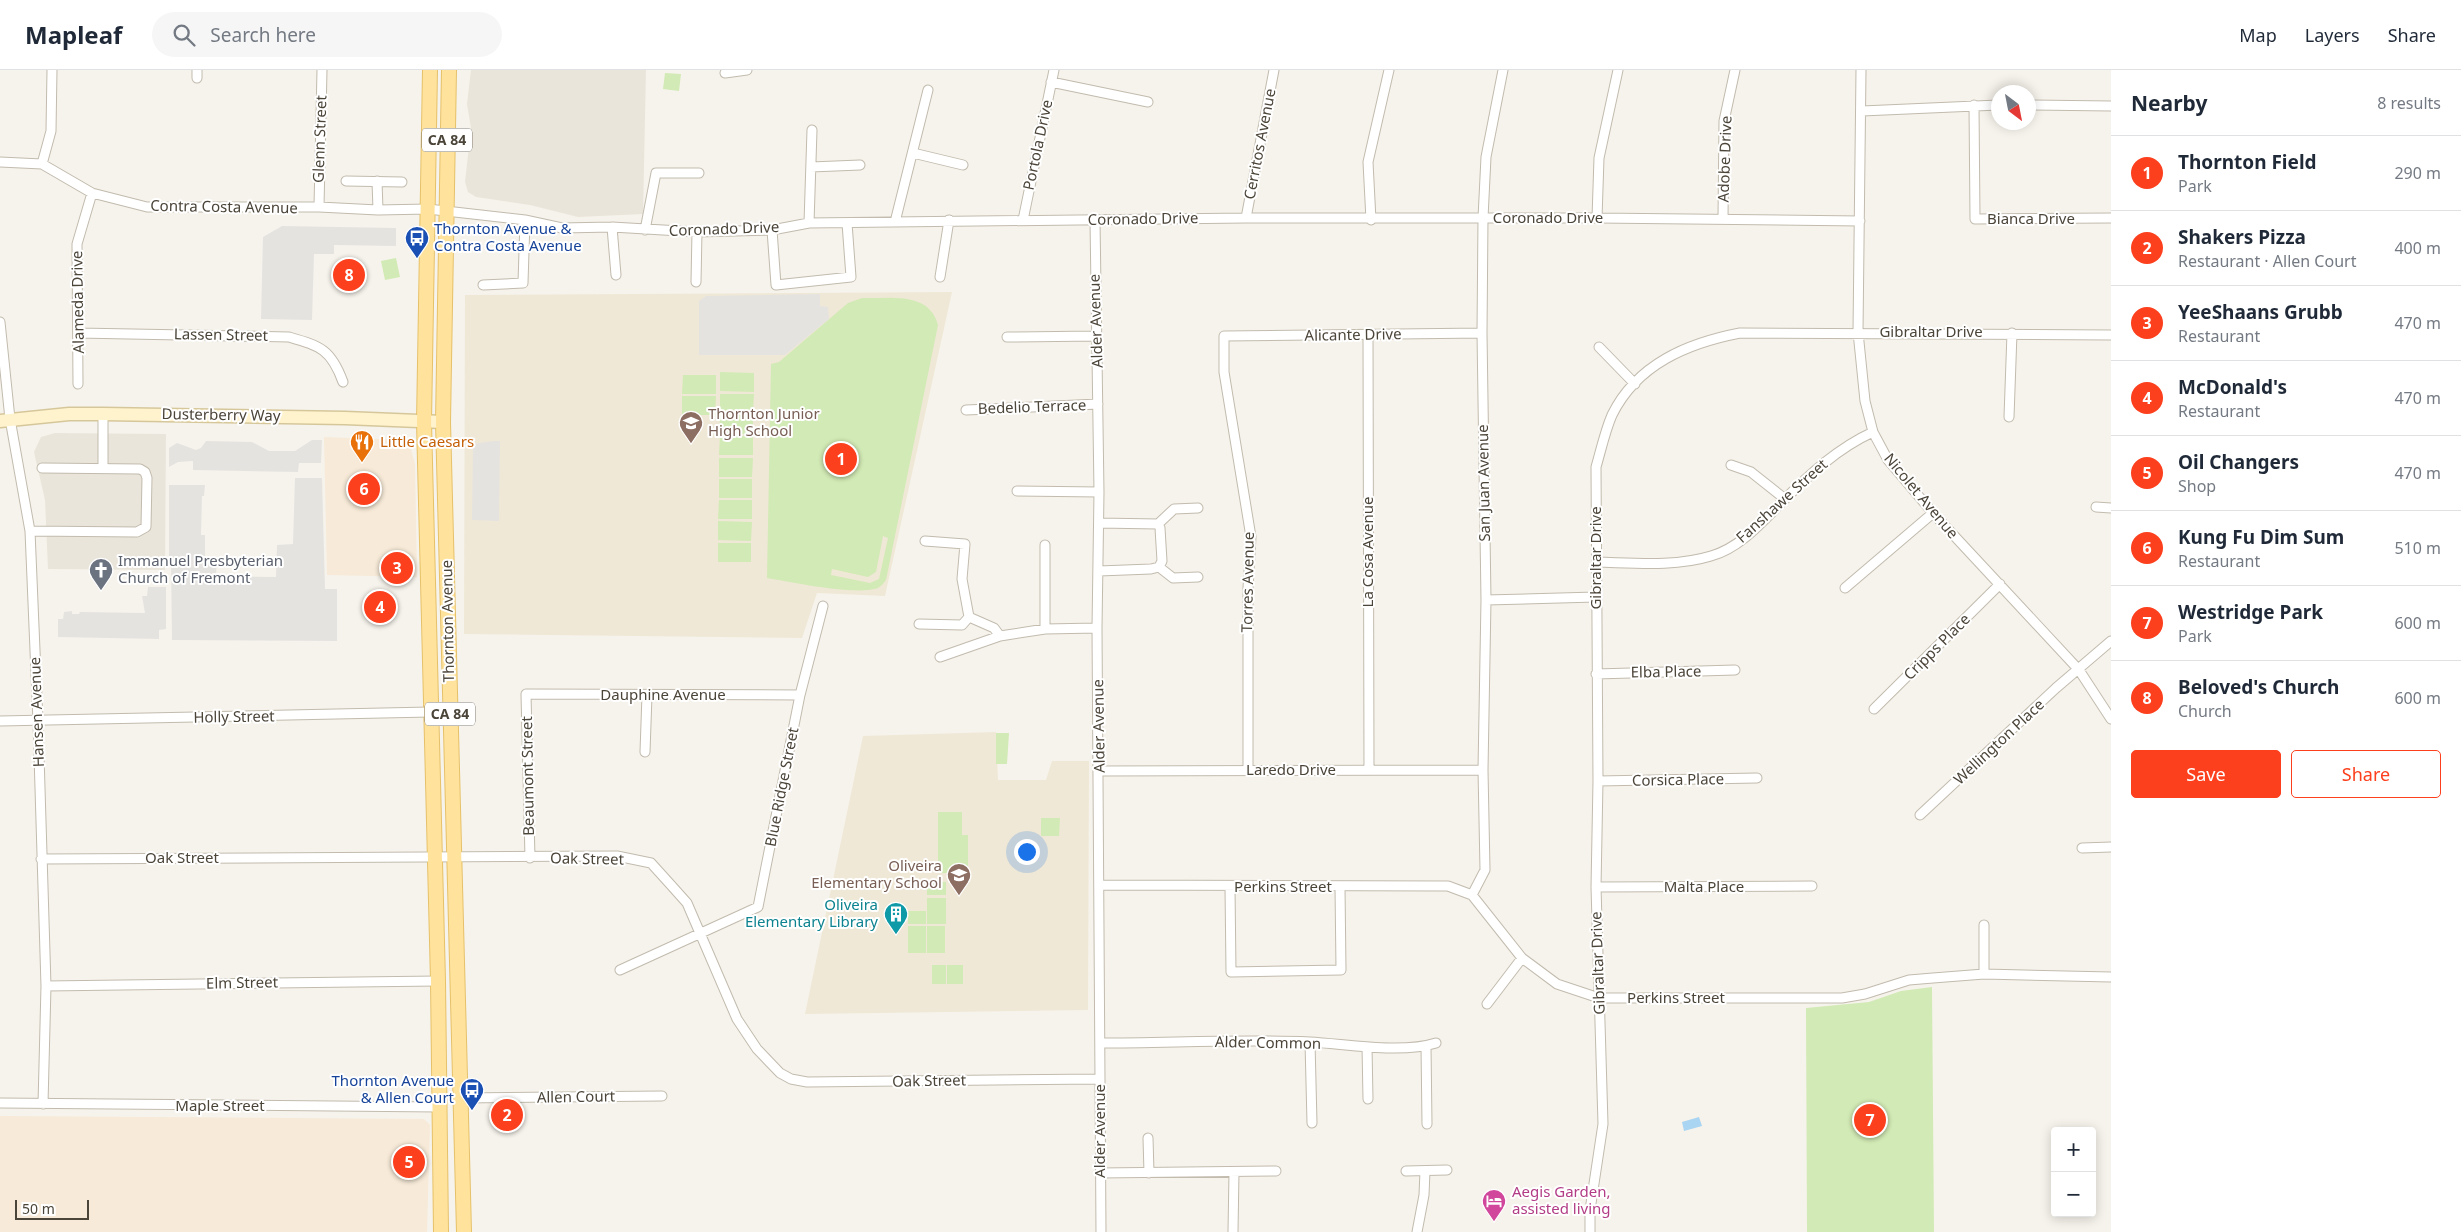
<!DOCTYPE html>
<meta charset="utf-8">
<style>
body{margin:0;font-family:"Noto Sans",sans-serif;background:#f6f6f7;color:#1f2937}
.controls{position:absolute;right:15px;bottom:15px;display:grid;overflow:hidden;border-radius:5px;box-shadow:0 2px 12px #0003}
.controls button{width:45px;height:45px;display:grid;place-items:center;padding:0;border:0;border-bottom:1px solid #e0e1e3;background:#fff;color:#1f2937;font:25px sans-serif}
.compass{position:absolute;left:1991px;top:15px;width:45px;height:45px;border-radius:50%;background:#fff;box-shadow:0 2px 12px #0003;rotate:148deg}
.scale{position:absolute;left:15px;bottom:12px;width:74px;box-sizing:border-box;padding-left:5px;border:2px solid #4b4439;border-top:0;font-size:14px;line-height:18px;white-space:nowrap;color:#4b4439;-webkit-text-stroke:4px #fff;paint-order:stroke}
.you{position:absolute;left:1026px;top:781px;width:18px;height:18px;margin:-12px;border:4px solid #fff;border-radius:50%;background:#1a73e8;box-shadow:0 0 0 8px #1a73e833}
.badge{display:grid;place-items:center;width:32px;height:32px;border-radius:50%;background:#fc3f1d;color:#fff;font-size:16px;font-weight:700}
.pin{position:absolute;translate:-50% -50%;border:2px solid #fff;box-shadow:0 1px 5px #0006}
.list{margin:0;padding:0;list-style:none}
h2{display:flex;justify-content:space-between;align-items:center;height:65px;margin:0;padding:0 20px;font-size:21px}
h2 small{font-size:16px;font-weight:400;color:#747a83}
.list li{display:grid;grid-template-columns:32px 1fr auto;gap:15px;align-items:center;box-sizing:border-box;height:75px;padding:0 20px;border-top:1px solid #e0e1e3}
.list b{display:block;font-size:19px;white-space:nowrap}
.list p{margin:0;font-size:16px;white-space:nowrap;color:#747a83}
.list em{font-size:16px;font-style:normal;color:#747a83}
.actions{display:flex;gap:10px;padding:15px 20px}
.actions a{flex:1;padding:11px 0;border:1px solid #fc3f1d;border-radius:5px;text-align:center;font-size:18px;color:#fc3f1d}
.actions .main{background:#fc3f1d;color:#fff}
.icon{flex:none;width:28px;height:28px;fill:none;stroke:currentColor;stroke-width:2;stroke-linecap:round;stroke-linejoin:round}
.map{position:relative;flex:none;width:2111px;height:1162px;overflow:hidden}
header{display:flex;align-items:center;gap:30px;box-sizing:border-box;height:70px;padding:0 25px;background:#fff;border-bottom:1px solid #e0e1e3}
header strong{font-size:24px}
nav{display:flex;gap:28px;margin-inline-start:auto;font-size:18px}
.search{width:350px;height:45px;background:#f6f6f7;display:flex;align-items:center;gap:12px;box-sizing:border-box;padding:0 18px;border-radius:28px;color:#747a83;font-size:19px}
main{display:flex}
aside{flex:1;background:#fff}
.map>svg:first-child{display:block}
.residential{fill:#eae5da}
.commercial{fill:#f7ead8}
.education{fill:#efe8d6}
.green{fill:#d2eab5;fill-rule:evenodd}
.parking{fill:#e5e3e0}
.water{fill:#a9d4f2}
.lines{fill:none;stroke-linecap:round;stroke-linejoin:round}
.street-casing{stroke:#c2bbae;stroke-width:11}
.secondary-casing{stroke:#d6c79b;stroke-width:15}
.primary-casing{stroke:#e6c16a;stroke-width:16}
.street{stroke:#fff;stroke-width:9}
.secondary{stroke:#fff3cd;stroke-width:12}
.primary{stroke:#ffe39c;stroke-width:14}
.labels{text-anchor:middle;stroke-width:4;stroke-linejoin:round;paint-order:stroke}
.shield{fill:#fff;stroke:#817c74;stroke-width:1}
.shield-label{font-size:14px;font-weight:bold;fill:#4b4439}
.street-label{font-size:15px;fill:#4b4439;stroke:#fff}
.transit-label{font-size:15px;fill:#164399;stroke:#fff;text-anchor:start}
.education-label{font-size:15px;fill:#785e54;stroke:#fff;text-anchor:start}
.food-label{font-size:15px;fill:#c56008;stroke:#fff;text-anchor:start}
.worship-label{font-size:15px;fill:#5b616d;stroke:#fff;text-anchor:start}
.culture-label{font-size:15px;fill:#0d838f;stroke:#fff;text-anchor:end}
.hotel-label{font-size:15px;fill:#b23c85;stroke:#fff;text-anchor:start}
</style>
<header>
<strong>Mapleaf</strong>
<div class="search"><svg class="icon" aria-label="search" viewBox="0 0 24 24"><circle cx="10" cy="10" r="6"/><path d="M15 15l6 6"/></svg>Search here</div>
<nav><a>Map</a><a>Layers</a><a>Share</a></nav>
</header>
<main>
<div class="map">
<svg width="2111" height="1162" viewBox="0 0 2111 1162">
<rect width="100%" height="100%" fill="#f6f3ec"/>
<!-- residential -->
<path class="residential" d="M 471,0 L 646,0 L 643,144 L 578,147 L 530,135 L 476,127 L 468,122 L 465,112 L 471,58 L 467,34 Z
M 55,363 L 166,364 L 165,500 L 48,499 L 45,430 L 34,382 L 41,367 Z"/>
<!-- commercial -->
<path class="commercial" d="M 324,367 L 400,370 L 411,379 L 415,394 L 417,507 L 327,505 Z
M 0,1046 L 424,1049 L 430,1055 L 427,1162 L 0,1162 Z"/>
<!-- education -->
<path class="education" d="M 952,222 L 885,526 L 817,523 L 802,568 L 464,564 L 465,225 Z
M 996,662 L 998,710 L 1046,710 L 1052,691 L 1089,691 L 1088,940 L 805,944 L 863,666 Z"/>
<!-- green -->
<path class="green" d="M 665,3 L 681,4 L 679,21 L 663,19 Z
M 396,188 L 400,207 L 385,210 L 381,191 Z
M 862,228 C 890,229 929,221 938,255 L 886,510 C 884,513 881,516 878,518 C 857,526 791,512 767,508 L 771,294 L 779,292 L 848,233 ZM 883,466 L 888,468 L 879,509 L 870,513 L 831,505 L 832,499 L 868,507 L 876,502 Z
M 720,302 L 754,303 L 754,322 L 720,321 Z
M 683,305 L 716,305 L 716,324 L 682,324 Z
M 720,324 L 754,324 L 753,343 L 720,343 Z
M 682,326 L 716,326 L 715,345 L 682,345 Z
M 720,345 L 753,345 L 753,364 L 719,364 Z
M 720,366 L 753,366 L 753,385 L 719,385 Z
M 719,388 L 753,388 L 752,407 L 719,407 Z
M 719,409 L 752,409 L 752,428 L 719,428 Z
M 719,430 L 752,430 L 752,449 L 718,449 Z
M 718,451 L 752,452 L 751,471 L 718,470 Z
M 718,473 L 751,473 L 751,492 L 718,492 Z
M 996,663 L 1009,663 L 1007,694 L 996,694 Z
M 938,742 L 962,742 L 962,765 L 968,765 L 968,803 L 938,803 Z
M 1041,748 L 1060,748 L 1059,766 L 1041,766 Z
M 927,812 L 946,812 L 946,825 L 927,825 Z
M 927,828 L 946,828 L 946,854 L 927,854 Z
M 908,841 L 926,841 L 926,854 L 908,854 Z
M 908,856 L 926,856 L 926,883 L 908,883 Z
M 927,856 L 945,856 L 945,883 L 927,883 Z
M 932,895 L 946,895 L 946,914 L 932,914 Z
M 947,895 L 963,895 L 963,914 L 947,914 Z
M 1932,917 L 1934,1162 L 1807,1162 L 1806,938 L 1869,932 L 1901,921 Z"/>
<!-- parking -->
<path class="parking" d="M 282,156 L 396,158 L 396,176 L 334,175 L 334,184 L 314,184 L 312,250 L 261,249 L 263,167 Z
M 820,224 L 820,236 L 828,237 L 829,249 L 785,285 L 699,285 L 699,231 L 706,226 Z
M 312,370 L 322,370 L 321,393 L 299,393 L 298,402 L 193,400 L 193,391 L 178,392 L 169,397 L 169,378 L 177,373 L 196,380 L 201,378 L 206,371 L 252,372 L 269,381 L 295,381 Z
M 493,371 L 500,371 L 499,451 L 472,450 L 473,374 Z
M 295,408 L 322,408 L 325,519 L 337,519 L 337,571 L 172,570 L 171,493 L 169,490 L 169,415 L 205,415 L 204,426 L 202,426 L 201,465 L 205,465 L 205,487 L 217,488 L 216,506 L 276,507 L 277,475 L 293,474 Z
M 148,517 L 166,517 L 166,559 L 159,560 L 159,569 L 58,567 L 58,549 L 63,549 L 64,542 L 72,541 L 72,544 L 79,544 L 80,542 L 145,543 L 142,526 L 147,526 Z"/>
<!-- water -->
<path class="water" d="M 1699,1047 L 1702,1056 L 1684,1061 L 1682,1052 Z"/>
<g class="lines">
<!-- street casing -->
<g class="street-casing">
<path id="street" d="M 197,0 L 197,8
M 1861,0 L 1858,262 L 1865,331 L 1873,362 L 1888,390 L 1933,443 L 2079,600 L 2111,649
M 725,3 L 747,0
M 1051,12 L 1148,32
M 1974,35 L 1975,149 L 2111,148
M 2028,35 L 2111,36
M 1862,41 L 1998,35
M 913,83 L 963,95
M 0,92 L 42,94 L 92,123 L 147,137 L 319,137 L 378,140 L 428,139 L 525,150 L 562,158 L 612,157 L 697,162 L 772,160 L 809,153 L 1246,148 L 1597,148 L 1860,151
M 42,94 L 51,61 L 52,0
M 811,97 L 860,95
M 346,111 L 402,112
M 377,111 L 378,140
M 319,137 L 322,0
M 1246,148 L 1274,0
M 1597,148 L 1599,88 L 1618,0
M 1723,149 L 1724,51 L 1735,0
M 1023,150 L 1054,0
M 1095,150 L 1099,422 L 1097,558 L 1101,1162
M 1371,150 L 1368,92 L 1389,0
M 895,152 L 928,20
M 809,153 L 812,60
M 612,157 L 616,205
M 645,160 L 656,103 L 699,103
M 772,160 L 776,215 L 851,207 L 847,153
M 940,207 L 949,150
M 696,212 L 697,162
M 483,215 L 523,213 L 525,150
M 0,252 L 10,349 L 30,461 L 38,652 L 46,916 L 43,1034
M 78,263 L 289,267 C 320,276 331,279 343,312
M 1368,264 L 1369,700
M 1007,267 L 1097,266
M 1599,277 L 1635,314
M 78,314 L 77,174 L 92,123
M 966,340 L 1098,334
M 2009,347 L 2012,263
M 1731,395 L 1751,402 L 1785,429
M 103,398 L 103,344
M 1017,421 L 1099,422
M 2096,437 L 2111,438
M 1099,453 L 1158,454 L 1160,458 L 1162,491 L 1159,497 L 1151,499 L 1099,501
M 1158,454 L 1174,439 L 1198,438
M 30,461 L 137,462 L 146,457 L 147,408 L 145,402 L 140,399 L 42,398
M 925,471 L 965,474 L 962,509 L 969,547 L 994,558 L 1000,566
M 1045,475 L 1045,559
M 1597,492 C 1635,493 1675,497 1711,486 C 1740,478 1762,452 1783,431 C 1810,404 1838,378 1873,362
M 1159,497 L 1173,508 L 1198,507
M 1845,518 L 1933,443
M 1486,530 L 1596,527
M 919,554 L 962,555 L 969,547
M 940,587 L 1000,566 L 1045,559 L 1097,558
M 1596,604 L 1735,600
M 1874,639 L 2000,514
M 0,651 L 430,642
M 645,682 L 647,625
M 1248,700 L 1248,518 L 1251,467 L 1224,302 L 1224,266 L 1482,263
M 1100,701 L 1483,700
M 1598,711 L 1757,708
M 1920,745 L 2056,618 L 2111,571
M 2082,778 L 2111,777
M 530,788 L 526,624 L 800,625
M 41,789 L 617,786 L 651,793 L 670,814 L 687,833 L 737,949 L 757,979 L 780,1003 L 791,1009 L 807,1012 L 1099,1009
M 1100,815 L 1448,816 L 1472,825 L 1522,888 L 1557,914 L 1599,928 L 1842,928 L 1865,924 L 1909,910 L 1933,908 L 1984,904 L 2111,907
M 1230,817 L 1231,902 L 1341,900 L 1340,817
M 1596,817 L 1812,816
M 1472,825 L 1485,800 L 1483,700 L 1486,530 L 1482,263 L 1483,148 L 1486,87 L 1503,0
M 1984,855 L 1984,904
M 620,900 L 758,837 L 800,625 L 823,536
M 46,916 L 438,911
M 1487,934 L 1522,888
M 1310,972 L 1312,1053
M 1100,973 C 1170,973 1240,969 1310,972 C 1347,974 1401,984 1436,973
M 1426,976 L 1427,1054
M 1367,977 L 1368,1029
M 461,1028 L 662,1026
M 0,1033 L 439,1037
M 1148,1068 L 1149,1103
M 1406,1101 L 1447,1100
M 1100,1103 L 1276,1101
M 1233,1162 L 1234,1102
M 1417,1162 L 1424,1125 L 1425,1101
M 1590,1162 L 1590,1140 L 1603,1054 L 1596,817 L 1598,711 L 1596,397 C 1601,380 1605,361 1612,345 C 1637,294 1688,273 1740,263 L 2111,265"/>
</g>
<!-- secondary casing -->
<g class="secondary-casing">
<path id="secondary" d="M 0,351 L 69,344 L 103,344 L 345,348 L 443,352"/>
</g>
<!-- primary casing -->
<g class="primary-casing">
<path id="primary" d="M 430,0 L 424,352 L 438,911 L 441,1162
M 449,0 L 443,352 L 464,1162"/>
</g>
<!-- street -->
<use href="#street" class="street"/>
<!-- secondary -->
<use href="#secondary" class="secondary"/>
<!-- primary -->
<use href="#primary" class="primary"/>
</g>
<!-- icons -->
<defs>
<g id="bus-pin" transform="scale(1.25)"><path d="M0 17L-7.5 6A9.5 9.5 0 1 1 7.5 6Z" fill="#1a4fb4" stroke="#fff"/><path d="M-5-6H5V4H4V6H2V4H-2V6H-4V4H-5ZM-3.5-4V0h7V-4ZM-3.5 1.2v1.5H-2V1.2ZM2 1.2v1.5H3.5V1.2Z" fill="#fff"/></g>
<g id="school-pin" transform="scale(1.25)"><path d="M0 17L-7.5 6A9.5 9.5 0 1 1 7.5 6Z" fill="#8d6e63" stroke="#fff"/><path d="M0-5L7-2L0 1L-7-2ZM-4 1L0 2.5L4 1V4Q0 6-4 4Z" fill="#fff"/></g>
<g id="restaurant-pin" transform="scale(1.25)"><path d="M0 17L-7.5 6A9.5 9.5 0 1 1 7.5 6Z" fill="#e8710a" stroke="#fff"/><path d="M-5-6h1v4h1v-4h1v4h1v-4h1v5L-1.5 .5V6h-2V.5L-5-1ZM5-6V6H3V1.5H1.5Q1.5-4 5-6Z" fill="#fff"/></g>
<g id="church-pin" transform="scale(1.25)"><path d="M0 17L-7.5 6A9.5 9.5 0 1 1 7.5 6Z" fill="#6b7280" stroke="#fff"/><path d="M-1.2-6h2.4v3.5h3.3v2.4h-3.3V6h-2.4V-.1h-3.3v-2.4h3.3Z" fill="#fff"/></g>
<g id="building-pin" transform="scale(1.25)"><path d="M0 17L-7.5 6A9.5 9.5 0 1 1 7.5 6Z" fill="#0f9aa8" stroke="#fff"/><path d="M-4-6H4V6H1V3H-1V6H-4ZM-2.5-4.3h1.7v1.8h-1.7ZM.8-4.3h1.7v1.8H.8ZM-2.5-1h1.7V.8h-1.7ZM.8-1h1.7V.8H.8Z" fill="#fff"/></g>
<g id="hotel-pin" transform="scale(1.25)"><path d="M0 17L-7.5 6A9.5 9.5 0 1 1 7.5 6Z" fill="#d1479c" stroke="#fff"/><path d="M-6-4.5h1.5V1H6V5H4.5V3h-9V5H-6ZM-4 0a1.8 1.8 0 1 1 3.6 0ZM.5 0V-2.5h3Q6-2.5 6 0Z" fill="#fff"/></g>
</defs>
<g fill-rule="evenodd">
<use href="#bus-pin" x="417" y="168"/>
<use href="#school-pin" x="691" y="353"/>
<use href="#restaurant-pin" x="362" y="372"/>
<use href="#church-pin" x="101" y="500"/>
<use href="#school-pin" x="959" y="805"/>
<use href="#building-pin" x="896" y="844"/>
<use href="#bus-pin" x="472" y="1020"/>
<use href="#hotel-pin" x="1494" y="1131"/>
</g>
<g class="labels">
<!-- shield labels -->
<g class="shield">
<rect x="422" y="58.5" width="50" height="23" rx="4"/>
<rect x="425" y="632.5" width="50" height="23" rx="4"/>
</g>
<g class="shield-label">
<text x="447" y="75">CA 84</text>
<text x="450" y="649">CA 84</text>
</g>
<!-- street labels -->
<g class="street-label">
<text transform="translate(320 69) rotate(-88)" y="5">Glenn Street</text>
<text transform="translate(1260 74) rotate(-79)" y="5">Cerritos Avenue</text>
<text transform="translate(1038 75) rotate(-78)" y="5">Portola Drive</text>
<text transform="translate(1725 89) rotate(-88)" y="5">Adobe Drive</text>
<text transform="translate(224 137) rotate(1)" y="5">Contra Costa Avenue</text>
<text x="1548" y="153">Coronado Drive</text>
<text transform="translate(1143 149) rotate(-1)" y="5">Coronado Drive</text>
<text x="2031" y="154">Bianca Drive</text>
<text transform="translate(724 159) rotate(-2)" y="5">Coronado Drive</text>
<text transform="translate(78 232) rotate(-91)" y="5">Alameda Drive</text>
<text transform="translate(1096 251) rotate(-92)" y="5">Alder Avenue</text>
<text x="1931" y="267">Gibraltar Drive</text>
<text transform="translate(221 265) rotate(1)" y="5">Lassen Street</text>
<text transform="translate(1353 265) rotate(-1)" y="5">Alicante Drive</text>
<text transform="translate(1032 337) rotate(-2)" y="5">Bedelio Terrace</text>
<text transform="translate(221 345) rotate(1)" y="5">Dusterberry Way</text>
<text transform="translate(1484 413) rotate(-91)" y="5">San Juan Avenue</text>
<text transform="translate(1921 426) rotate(50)" y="5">Nicolet Avenue</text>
<text transform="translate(1782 431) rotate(-42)" y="5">Fanshawe Street</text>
<text transform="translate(1368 482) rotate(-90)" y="5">La Cosa Avenue</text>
<text transform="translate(1596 488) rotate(-90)" y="5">Gibraltar Drive</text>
<text transform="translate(1248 512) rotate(-89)" y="5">Torres Avenue</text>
<text transform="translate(448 551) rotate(-91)" y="5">Thornton Avenue</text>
<text transform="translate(1937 577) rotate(-45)" y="5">Cripps Place</text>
<text transform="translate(1666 602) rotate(-1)" y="5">Elba Place</text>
<text x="663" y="630">Dauphine Avenue</text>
<text transform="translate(37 642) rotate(-92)" y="5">Hansen Avenue</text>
<text transform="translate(234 647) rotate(-1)" y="5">Holly Street</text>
<text transform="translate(1099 656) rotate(-91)" y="5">Alder Avenue</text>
<text transform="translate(1999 672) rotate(-43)" y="5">Wellington Place</text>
<text x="1291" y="705">Laredo Drive</text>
<text transform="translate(528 706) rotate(-91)" y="5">Beaumont Street</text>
<text transform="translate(1678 710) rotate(-1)" y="5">Corsica Place</text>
<text transform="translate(782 717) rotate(-79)" y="5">Blue Ridge Street</text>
<text x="182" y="793">Oak Street</text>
<text transform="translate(587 789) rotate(1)" y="5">Oak Street</text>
<text x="1283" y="822">Perkins Street</text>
<text x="1704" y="822">Malta Place</text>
<text transform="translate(1598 893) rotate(-92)" y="5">Gibraltar Drive</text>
<text transform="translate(242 913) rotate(-1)" y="5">Elm Street</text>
<text x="1676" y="933">Perkins Street</text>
<text transform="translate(1268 973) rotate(1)" y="5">Alder Common</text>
<text transform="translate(929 1011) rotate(-1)" y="5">Oak Street</text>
<text transform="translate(576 1027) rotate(-1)" y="5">Allen Court</text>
<text x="220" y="1041">Maple Street</text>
<text transform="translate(1100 1061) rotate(-90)" y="5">Alder Avenue</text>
</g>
<!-- transit labels -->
<g class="transit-label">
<text x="434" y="164">Thornton Avenue &amp;<tspan x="434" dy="17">Contra Costa Avenue</tspan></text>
<text x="454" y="1016" text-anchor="end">Thornton Avenue<tspan x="454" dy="17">&amp; Allen Court</tspan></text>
</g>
<!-- education labels -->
<g class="education-label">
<text x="708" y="349">Thornton Junior<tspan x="708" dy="17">High School</tspan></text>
<text x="942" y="801" text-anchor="end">Oliveira<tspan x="942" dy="17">Elementary School</tspan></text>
</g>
<!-- food labels -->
<g class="food-label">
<text x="380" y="377">Little Caesars</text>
</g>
<!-- worship labels -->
<g class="worship-label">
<text x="118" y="496">Immanuel Presbyterian<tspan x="118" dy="17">Church of Fremont</tspan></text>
</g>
<!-- culture labels -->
<g class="culture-label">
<text x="878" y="840">Oliveira<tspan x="878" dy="17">Elementary Library</tspan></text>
</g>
<!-- hotel labels -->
<g class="hotel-label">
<text x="1512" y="1127">Aegis Garden,<tspan x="1512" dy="17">assisted living</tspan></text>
</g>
</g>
</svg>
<div class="controls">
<button>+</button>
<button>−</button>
</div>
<svg class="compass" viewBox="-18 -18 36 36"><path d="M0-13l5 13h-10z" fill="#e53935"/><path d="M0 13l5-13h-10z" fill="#747a83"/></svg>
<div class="scale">50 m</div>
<div class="you"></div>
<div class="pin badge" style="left:841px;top:389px">1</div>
<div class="pin badge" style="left:507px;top:1045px">2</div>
<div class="pin badge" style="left:397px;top:498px">3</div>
<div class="pin badge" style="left:380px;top:537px">4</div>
<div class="pin badge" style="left:409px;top:1092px">5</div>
<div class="pin badge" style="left:364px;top:419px">6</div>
<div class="pin badge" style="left:1870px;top:1050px">7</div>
<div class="pin badge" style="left:349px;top:205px">8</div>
</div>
<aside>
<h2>Nearby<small>8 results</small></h2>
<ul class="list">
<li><span class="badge">1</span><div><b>Thornton Field</b><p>Park</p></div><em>290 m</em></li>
<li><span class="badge">2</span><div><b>Shakers Pizza</b><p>Restaurant · Allen Court</p></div><em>400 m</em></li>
<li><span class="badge">3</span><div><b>YeeShaans Grubb</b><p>Restaurant</p></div><em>470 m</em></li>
<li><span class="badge">4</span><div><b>McDonald's</b><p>Restaurant</p></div><em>470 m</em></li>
<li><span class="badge">5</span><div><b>Oil Changers</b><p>Shop</p></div><em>470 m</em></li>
<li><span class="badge">6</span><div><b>Kung Fu Dim Sum</b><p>Restaurant</p></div><em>510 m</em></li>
<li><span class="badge">7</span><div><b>Westridge Park</b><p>Park</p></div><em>600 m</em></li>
<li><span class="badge">8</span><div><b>Beloved's Church</b><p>Church</p></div><em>600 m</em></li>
</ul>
<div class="actions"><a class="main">Save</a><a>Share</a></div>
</aside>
</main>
